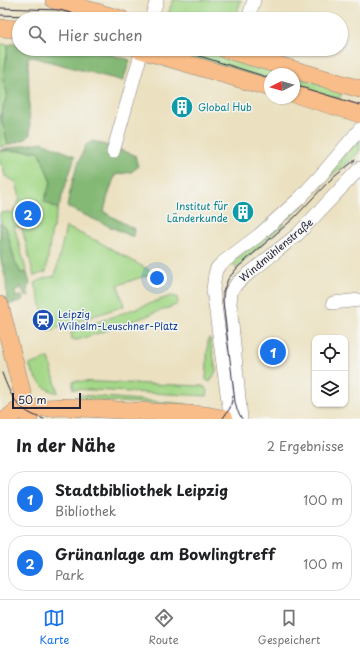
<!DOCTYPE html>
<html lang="de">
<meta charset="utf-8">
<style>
body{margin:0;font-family:"Playpen Sans",sans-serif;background:#f2f2f2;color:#202124}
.controls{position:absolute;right:12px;bottom:12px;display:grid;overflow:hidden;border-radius:8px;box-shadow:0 1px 3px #0004}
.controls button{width:36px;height:36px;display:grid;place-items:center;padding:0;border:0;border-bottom:1px solid #e0e0e0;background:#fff;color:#202124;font:20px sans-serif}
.compass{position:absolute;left:264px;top:68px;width:36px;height:36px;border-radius:50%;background:#fff;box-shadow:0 1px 3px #0004;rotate:265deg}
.scale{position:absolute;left:12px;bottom:10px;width:69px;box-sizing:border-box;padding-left:4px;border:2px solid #22223b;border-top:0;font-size:11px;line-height:14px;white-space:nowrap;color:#22223b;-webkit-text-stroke:3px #f6f6f2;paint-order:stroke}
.you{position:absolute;left:157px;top:278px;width:14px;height:14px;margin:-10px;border:3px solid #fff;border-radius:50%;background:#1a73e8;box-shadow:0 0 0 6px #1a73e833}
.badge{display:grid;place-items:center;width:26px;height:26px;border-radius:50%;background:#1a73e8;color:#fff;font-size:13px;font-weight:700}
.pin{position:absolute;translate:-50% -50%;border:2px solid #fff;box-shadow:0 1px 4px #0006}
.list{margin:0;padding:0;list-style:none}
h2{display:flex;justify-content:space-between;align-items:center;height:52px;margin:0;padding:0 16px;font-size:17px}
h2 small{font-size:13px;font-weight:400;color:#757577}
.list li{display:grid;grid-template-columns:26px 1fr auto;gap:12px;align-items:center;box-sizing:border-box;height:56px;margin:0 8px 8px;padding:0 8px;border:1px solid #e0e0e0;border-radius:16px}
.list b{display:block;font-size:15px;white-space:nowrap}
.list p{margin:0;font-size:13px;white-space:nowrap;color:#757577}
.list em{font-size:13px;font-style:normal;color:#757577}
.icon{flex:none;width:22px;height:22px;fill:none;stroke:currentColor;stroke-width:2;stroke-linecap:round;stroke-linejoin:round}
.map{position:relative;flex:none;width:360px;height:419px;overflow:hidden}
.search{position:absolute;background:#fff;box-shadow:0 1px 3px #0004;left:12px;right:12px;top:12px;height:44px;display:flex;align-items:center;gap:10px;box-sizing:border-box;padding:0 14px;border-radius:22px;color:#757577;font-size:15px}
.sheet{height:180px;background:#fff}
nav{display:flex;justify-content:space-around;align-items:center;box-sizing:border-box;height:56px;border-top:1px solid #e0e0e0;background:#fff;font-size:11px;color:#757577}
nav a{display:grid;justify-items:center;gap:2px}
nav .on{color:#1a73e8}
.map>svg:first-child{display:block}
.green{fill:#a4d888;stroke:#637d62}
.forest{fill:#83b874;stroke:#526d58}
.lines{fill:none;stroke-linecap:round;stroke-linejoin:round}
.minor-casing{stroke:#86827e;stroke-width:14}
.major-casing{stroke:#86827e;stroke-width:18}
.minor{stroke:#fff;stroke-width:13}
.major{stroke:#f8bd89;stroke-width:17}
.tram{stroke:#22223b;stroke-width:1}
.labels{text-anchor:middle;stroke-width:3;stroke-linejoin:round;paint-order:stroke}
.culture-label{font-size:10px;fill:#0d838f;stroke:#f6f6f2;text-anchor:start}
.street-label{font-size:10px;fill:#22223b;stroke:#f6f6f2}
.transit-label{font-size:10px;fill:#164399;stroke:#f6f6f2;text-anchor:start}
</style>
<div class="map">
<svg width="360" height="419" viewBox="0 0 360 419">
<rect width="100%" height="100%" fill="#f6f6f2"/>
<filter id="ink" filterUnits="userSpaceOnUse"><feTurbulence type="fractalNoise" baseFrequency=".025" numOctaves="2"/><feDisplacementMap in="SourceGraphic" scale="8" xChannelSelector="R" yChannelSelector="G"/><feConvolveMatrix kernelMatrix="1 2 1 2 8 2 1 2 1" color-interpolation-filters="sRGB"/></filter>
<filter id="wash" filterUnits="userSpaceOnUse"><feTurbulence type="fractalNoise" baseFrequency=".012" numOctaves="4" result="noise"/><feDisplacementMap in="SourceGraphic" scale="16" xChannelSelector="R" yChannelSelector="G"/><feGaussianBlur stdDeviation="0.9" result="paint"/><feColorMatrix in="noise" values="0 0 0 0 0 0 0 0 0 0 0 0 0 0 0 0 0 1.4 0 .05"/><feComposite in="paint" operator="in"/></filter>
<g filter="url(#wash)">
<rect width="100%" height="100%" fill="#ebe1c0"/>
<!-- green -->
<path class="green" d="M 173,0 L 241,0 L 235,19 L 184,19 L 168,14 Z
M 2,44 L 8,45 L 3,80 L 7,93 L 1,117 L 8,145 L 0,147 L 0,46 Z
M 155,49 L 204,49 L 283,74 L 270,74 L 270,82 Z
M 294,77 L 344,90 L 339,99 L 294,89 Z
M 360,138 L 360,151 L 348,163 L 334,173 L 289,219 L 287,218 Z
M 0,151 L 39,151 L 51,183 L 44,201 L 58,209 L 51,235 L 46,272 L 34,276 L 22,228 L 14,226 L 27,273 L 21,273 L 15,262 L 6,227 C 0,225 0,220 0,213 L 9,212 L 13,213 L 20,198 L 16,182 L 5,176 L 3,167 L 0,164 Z
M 283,222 L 285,223 L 236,268 L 232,262 Z
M 66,227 L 99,242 L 154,273 L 118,285 L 124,306 L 48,331 L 35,283 L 45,278 L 55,276 Z
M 171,296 L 177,297 L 178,303 L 176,305 L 120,326 L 81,339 L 76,340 L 72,339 L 71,333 L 72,331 Z
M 210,338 L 216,371 L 210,382 L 206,380 L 208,339 Z
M 49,358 L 58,393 C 41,389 37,380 29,365 Z
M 73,381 L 203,386 L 208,390 L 207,396 L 73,389 Z
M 80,395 L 186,404 L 193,409 L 166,404 L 71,400 Z"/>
<!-- forest -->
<path class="forest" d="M 15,43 L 19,44 L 19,49 L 90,49 L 130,60 L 123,81 L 28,56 L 30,134 L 26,139 L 8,145 L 1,117 L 7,93 L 3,80 L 8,45 Z
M 93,141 L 135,155 L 138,167 L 131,172 L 115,175 L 107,199 L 104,212 L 134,229 L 133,237 L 67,207 C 71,183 76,167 86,145 Z
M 42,142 L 75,156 L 58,209 L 44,201 L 51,182 L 39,151 L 0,150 Z
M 0,223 L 2,226 L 6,227 L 15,262 L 21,273 L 27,273 L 30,284 L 27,288 L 29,296 L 25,297 L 21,286 L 19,287 L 20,289 L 15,291 L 16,297 L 22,296 L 23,300 L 7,305 L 6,280 L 0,257 Z"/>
</g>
<g filter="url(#ink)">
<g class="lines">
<!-- minor casing -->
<g class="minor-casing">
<path id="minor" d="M 151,19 L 157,0
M 248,19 L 254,0
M 113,152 L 142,50
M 333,303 L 360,300
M 235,419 L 230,410 L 228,401 L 213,290 L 215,274 L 217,268 L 222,263 L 259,235 L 300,198 L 323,173 L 360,129
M 241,419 L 230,303 L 231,292 L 237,283 L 298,234 L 360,168"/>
</g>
<!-- major casing -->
<g class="major-casing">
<path id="major" d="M 54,0 L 121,19
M 0,28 L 19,29
M 138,49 L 270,88
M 224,49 L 360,89
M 294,94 L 360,114
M 0,305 L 29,419
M 7,419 L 15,412 L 24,409 L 64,407 L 206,415 L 225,419"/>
</g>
<!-- minor -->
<use href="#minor" class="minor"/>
<!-- major -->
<use href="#major" class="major"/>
<!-- tram -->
<path class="tram" d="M 0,8 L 59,10 L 95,19
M 0,15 L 80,18
M 177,49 L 270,78
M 294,85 L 360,105
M 2,373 C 11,397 17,411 44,419
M 223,418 L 230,408 L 233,396
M 242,419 L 237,410 L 235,402 L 223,301 L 223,292 L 228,279 L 238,267 L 294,218 L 329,181 L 355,160"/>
</g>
</g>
<!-- icons -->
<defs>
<g id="building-disc" transform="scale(1.15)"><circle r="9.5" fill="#0f9aa8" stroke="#f6f6f2"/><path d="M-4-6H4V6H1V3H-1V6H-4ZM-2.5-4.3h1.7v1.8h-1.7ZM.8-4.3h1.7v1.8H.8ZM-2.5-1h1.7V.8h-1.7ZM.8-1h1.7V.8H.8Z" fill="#fff"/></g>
<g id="station-disc" transform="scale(1.15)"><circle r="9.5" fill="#1a4fb4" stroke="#f6f6f2"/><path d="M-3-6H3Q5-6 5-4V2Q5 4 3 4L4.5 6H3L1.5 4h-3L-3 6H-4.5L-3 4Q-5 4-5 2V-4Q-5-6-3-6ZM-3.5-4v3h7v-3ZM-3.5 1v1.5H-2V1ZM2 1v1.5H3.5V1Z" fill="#fff"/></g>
</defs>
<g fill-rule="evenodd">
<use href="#building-disc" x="182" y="107"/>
<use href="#building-disc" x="243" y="212"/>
<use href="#station-disc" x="43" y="320"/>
</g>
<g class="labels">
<!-- culture labels -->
<g class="culture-label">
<text x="198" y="111">Global Hub</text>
<text x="228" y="210" text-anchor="end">Institut für<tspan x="228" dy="12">Länderkunde</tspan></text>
</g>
<!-- street labels -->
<g class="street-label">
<text transform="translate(276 250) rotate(-40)" y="4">Windmühlenstraße</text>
</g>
<!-- transit labels -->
<g class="transit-label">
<text x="58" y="318">Leipzig<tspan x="58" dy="12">Wilhelm-Leuschner-Platz</tspan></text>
</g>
</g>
</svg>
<div class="controls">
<button><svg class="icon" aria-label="locate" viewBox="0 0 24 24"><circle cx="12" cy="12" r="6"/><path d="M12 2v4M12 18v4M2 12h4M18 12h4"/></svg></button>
<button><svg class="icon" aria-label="layers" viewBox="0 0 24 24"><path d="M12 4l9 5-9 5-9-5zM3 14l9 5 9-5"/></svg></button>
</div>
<svg class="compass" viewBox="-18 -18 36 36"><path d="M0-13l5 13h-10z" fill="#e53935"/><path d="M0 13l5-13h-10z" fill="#757577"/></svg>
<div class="scale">50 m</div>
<div class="you"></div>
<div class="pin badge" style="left:273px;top:352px">1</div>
<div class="pin badge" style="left:28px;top:214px">2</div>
<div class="search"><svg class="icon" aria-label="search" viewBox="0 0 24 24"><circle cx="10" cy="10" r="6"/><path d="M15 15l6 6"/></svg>Hier suchen</div>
</div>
<section class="sheet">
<h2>In der Nähe<small>2 Ergebnisse</small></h2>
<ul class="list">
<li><span class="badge">1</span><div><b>Stadtbibliothek Leipzig</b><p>Bibliothek</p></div><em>100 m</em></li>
<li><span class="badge">2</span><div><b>Grünanlage am Bowlingtreff</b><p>Park</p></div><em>100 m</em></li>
</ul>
</section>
<nav>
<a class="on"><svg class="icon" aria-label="map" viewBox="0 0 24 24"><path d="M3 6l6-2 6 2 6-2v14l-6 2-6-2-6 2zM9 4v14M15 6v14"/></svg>Karte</a>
<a><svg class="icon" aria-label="directions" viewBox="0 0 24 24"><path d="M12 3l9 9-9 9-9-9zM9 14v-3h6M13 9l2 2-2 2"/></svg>Route</a>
<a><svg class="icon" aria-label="saved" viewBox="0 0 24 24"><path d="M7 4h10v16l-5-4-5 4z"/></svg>Gespeichert</a>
</nav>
